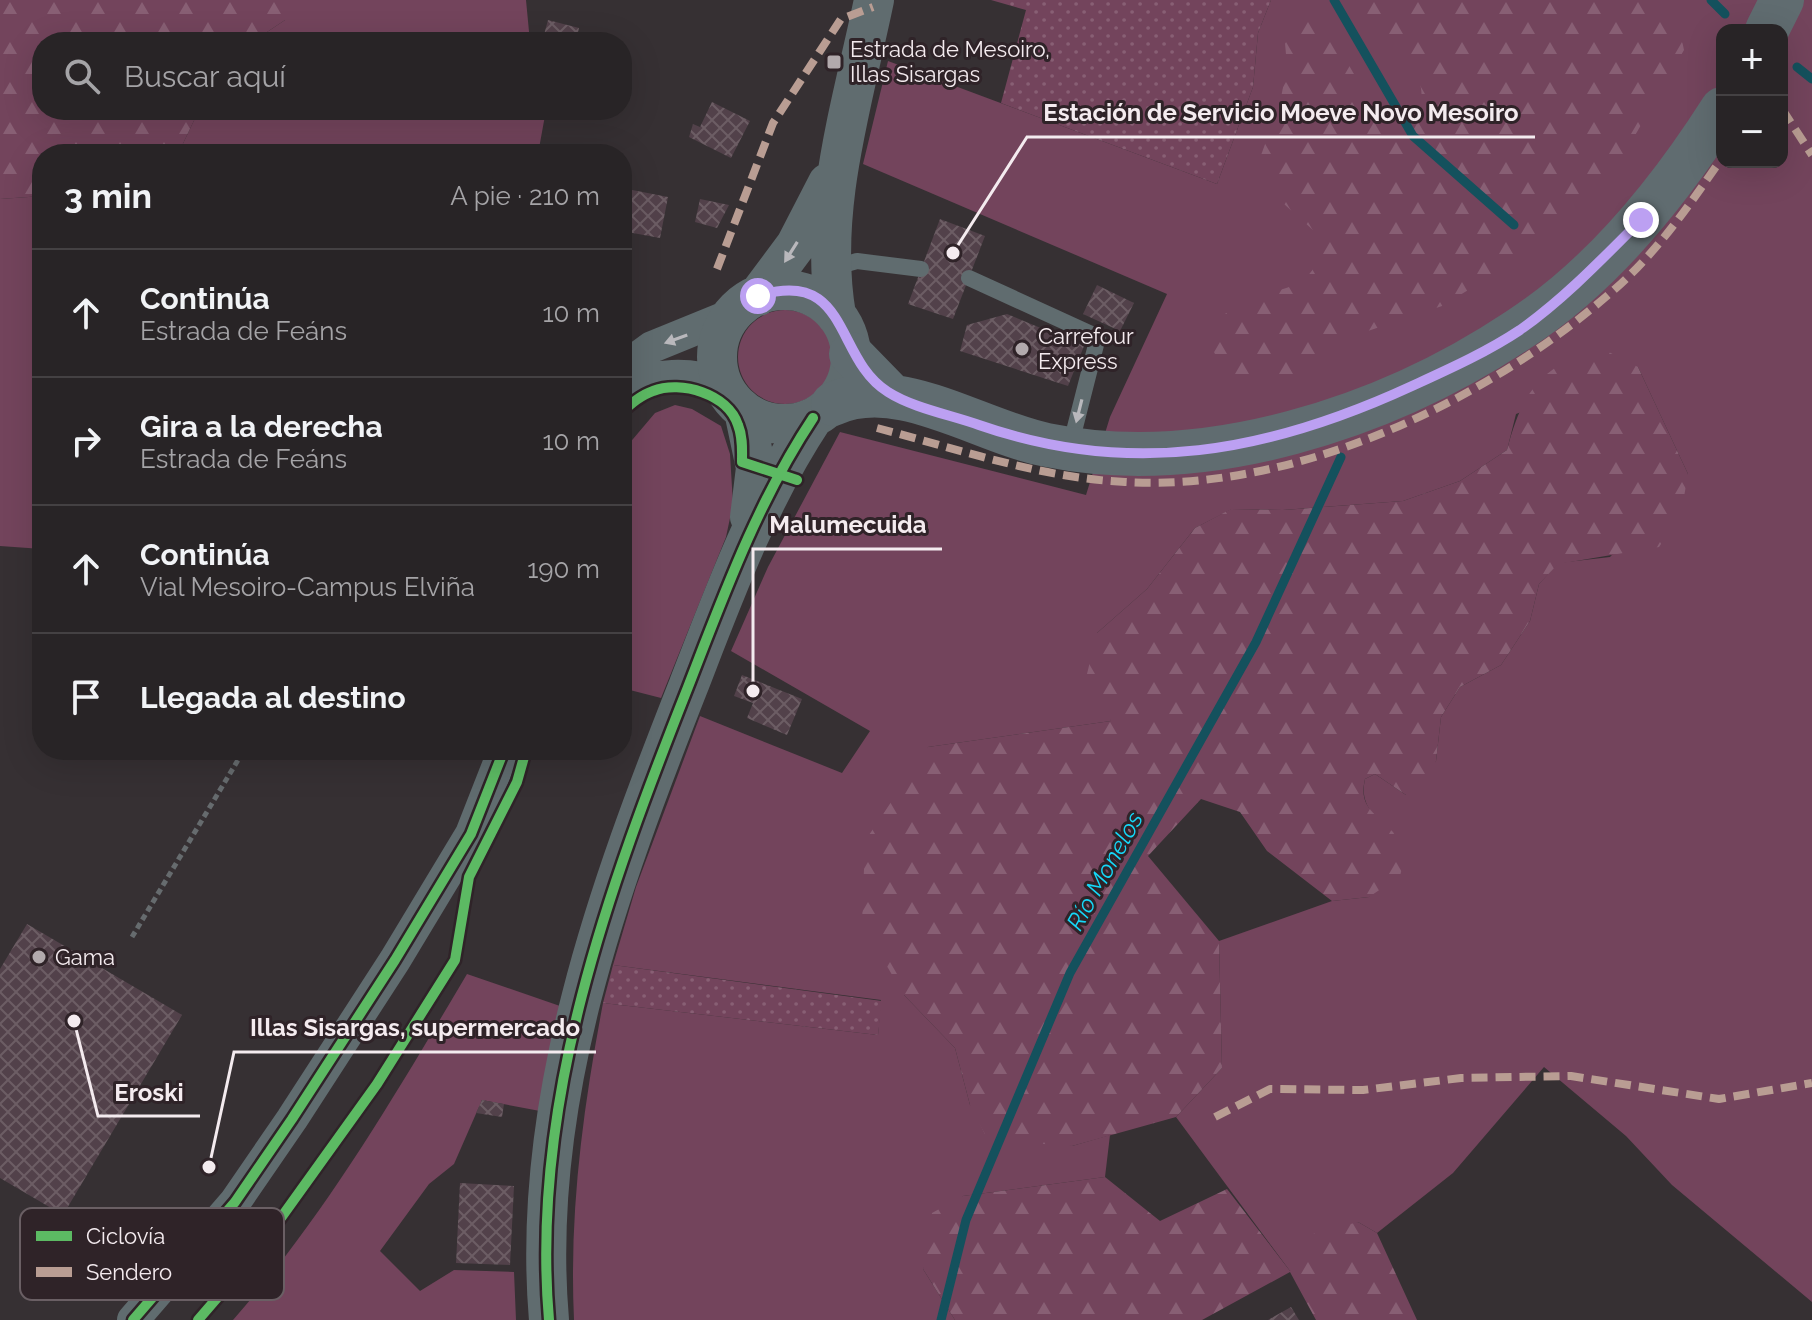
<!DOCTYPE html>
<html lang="es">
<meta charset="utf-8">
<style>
body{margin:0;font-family:Raleway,sans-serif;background:#343032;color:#f1f3f6}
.controls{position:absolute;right:24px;top:24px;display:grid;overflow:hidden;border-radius:16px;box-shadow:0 8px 32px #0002}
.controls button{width:72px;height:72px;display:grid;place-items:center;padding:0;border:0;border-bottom:2px solid #444143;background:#282426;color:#f1f3f6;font:40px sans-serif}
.stop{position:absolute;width:24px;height:24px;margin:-18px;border:6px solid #bca0f2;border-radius:50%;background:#fff}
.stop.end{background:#bca0f2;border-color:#fff;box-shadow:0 2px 8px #0008}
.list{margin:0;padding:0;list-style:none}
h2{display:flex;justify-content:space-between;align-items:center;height:104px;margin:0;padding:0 32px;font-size:34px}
h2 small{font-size:26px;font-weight:400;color:#a5a4a7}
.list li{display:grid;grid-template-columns:52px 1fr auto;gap:24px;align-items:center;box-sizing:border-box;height:128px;padding:0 32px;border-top:2px solid #444143}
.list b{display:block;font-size:30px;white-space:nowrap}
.list p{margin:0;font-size:26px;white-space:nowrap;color:#a5a4a7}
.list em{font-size:26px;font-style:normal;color:#a5a4a7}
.icon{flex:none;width:44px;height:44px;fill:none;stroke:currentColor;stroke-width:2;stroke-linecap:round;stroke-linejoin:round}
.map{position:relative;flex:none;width:1812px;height:1320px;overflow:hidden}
.search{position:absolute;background:#282426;box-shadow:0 8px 32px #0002;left:32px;top:32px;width:600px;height:88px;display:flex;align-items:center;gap:20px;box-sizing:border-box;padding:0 28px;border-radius:32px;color:#a5a4a7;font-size:30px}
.panel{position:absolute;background:#282426;box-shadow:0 8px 32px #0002;left:32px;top:144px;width:600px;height:616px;border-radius:32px}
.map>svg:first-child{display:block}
.grass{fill:#73445c;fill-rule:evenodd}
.forest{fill:url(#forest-firs)}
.garden{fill:url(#garden-dots)}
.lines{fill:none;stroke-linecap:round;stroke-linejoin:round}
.stream{stroke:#14515d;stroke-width:9}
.building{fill:url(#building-cross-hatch)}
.path{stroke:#666b6e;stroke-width:5;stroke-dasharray:6 4;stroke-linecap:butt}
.service{stroke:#606c6f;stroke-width:16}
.minor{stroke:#606c6f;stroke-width:32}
.tertiary{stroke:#606c6f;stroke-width:40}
.primary{stroke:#606c70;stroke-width:44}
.quiet{stroke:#b99d93;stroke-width:8;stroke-dasharray:16 8;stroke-linecap:butt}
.cycleway-casing{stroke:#2f2328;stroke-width:15}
.cycleway{stroke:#5cba63;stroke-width:10}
.oneway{fill:#b9b8bc}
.route{stroke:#bca0f2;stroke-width:10}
.poi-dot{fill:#b2aaad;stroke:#2f2328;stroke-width:3}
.labels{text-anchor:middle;stroke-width:6;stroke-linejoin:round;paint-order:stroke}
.poi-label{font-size:22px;fill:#f4ebef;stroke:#2f2328;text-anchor:start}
.water-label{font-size:24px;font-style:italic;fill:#15d8f8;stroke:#2f2328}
.key{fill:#2f2328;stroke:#6a5f64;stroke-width:2}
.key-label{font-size:22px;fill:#f4ebef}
.leader{fill:none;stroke:#f4ebef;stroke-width:3}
.callout-dot{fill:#f4ebef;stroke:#2f2328;stroke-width:3}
.callout-label{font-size:24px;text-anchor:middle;font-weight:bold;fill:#f4ebef;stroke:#2f2328;stroke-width:6;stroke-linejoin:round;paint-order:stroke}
</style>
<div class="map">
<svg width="1812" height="1320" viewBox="0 0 1812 1320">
<defs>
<pattern id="forest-firs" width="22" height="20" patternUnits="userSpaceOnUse" patternTransform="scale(2)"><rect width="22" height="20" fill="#73445c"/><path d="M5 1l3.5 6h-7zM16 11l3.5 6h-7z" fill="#885f74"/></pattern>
<pattern id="garden-dots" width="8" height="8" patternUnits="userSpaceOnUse" patternTransform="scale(2)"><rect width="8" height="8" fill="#73445c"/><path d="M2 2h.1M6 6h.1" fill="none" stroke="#885f74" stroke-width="1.8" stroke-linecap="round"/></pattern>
<pattern id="building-cross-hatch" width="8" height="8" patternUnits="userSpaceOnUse" patternTransform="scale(2)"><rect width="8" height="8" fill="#52414a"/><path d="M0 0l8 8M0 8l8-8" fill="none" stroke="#6c5d64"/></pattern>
</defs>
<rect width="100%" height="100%" fill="#363033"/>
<!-- grass -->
<path class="grass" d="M 285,0 L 526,0 L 530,42 L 252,42 L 285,20 Z
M 1271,0 L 1812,0 L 1812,1302 L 1672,1185 L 1626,1136 L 1544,1067 L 1453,1173 L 1377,1233 L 1358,1222 L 1290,1271 L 1176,1117 L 1222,1068 L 1219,941 L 1332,901 L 1369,897 L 1394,834 C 1375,817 1359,806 1365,779 L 1375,774 L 1406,795 L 1436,761 L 1441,717 L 1460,687 L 1501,665 L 1530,621 L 1539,584 L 1558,563 L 1610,557 L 1688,474 L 1638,367 L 1516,414 L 1507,450 L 1460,481 L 1403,501 L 1283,510 L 1232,509 L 1195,528 L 1147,589 L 1097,633 L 1111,721 L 928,747 L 904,995 L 955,1048 L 970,1105 L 1072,1146 L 1110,1135 L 1105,1177 L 963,1196 L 923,1269 L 955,1320 L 574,1320 C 569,1212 583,1109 603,1003 L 878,1035 L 881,1000 L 613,965 L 636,887 L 700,716 L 842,773 L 870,731 L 731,651 L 768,567 L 840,432 L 1086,495 L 1110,417 L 1167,294 L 863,164 L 888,61 L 1217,184 L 1253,87 L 1258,33 ZM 1722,30 L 1782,30 L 1782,162 L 1722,162 Z
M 199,110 L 546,110 L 538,154 L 178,154 Z
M 42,196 L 42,549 L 0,546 L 0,199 Z
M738 357a47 47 0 1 1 94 0a47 47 0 1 1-94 0Z
M 675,405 L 692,409 L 721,426 L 730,454 L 733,504 L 726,537 L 661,698 L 622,688 L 622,452 L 655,413 Z
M 467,974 L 560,1006 L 540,1111 L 482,1100 L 454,1164 L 429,1184 L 380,1251 L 420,1291 L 454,1270 L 514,1272 L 516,1320 L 233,1320 C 325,1216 397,1092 467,974 Z"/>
<!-- forest -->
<path class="forest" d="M 0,0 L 285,0 L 285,20 L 252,42 L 42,42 L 42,110 L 199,110 L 178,154 L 42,154 L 42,196 L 0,199 Z
M 1356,0 L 1649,0 L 1678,22 L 1684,50 L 1610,179 L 1582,212 L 1501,270 L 1442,306 L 1356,335 L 1328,360 L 1291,376 L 1253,383 L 1224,372 L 1212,348 L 1217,320 C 1227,313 1238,303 1250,299 C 1291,285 1315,289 1323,239 L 1274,195 L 1260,158 L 1280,103 L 1287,66 L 1285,43 L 1306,16 L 1328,29 L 1377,114 L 1395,127 L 1421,116 C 1429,51 1388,44 1356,0 Z
M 1597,346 L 1638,367 L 1688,474 L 1681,514 L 1659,547 L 1558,564 L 1539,584 L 1530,621 L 1501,665 L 1460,687 L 1441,717 L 1436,761 L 1426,790 L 1417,797 L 1406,795 L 1375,774 L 1365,779 C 1358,808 1376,813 1393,832 C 1398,839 1401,848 1405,856 L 1400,876 L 1369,897 L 1332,901 L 1267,851 L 1240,812 L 1201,799 L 1148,856 L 1219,941 L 1222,1068 L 1176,1117 L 1072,1146 L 988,1140 L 970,1105 L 955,1048 L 904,995 L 862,924 L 865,841 L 928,747 L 1111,721 L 1086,678 L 1097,633 L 1147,589 L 1195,528 L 1231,509 L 1284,510 L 1403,501 L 1460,481 L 1507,450 C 1522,391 1541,369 1597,346 Z
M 1105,1177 L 1160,1221 L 1227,1189 L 1290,1271 L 1302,1237 L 1358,1222 L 1377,1233 L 1417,1320 L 1316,1320 L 1290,1272 L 1202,1320 L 955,1320 L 923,1269 L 932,1213 L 963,1196 Z"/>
<!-- garden -->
<path class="garden" d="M 991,0 L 1271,0 L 1258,33 L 1253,87 L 1217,184 L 1001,103 L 1026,10 Z
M 613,965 L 882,1001 L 878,1035 L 603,1003 Z"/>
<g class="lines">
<!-- stream -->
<path class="stream" d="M 1334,0 L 1413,136 L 1514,225
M 1711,0 L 1725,14
M 1797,67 L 1812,79
M 941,1320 L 966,1220 L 1070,973 L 1256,642 L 1341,457"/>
</g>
<!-- building -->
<path class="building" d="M 548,20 L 579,28 L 576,42 L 542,42 Z
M 712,102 L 750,121 L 731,158 L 689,137 L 693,124 L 700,127 Z
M 622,188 L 668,197 L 660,238 L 622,231 Z
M 700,199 L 729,205 L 717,228 L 695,222 Z
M 940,219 L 985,236 L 953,319 L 908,304 Z
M 1097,285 L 1134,303 L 1120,331 L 1083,314 Z
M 1007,314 L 1084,346 L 1068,386 L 960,351 L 967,325 Z
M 742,675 L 802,699 L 787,735 L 747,718 L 753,703 L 734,696 Z
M 27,924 L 182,1015 L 63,1215 L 0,1178 L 0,969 Z
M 482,1100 L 504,1104 L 502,1117 L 476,1113 Z
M 460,1183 L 514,1186 L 510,1265 L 456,1263 Z
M 1291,1307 L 1299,1320 L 1268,1320 Z"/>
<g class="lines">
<!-- path -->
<path class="path" d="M 132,937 L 244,750"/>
<!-- service -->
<path class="service" d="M 832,268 L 857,261 L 921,269
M 969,278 L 1098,337 L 1070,447"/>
<!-- minor -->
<path class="minor" d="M 622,369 L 652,347 L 733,314
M 622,386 C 659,375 686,371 723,384
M 133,1320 L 235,1202 L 292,1119 L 395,960 L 471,834 L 504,750"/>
<!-- tertiary -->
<path class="tertiary" d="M717 357a67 67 0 1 1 134 0a67 67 0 1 1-134 0Z
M 758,296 L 796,245 L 828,183
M 836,315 C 818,210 853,102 874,0
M 744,411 L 756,468 L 750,517
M 549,1320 C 530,1101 609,887 688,687 C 724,594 758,501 813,418"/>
<!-- primary -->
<path class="primary" d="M 1767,30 L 1782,0
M 851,354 L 889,393
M 833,404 C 899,374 980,432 1047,445 C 1205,477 1386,418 1518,330 C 1602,276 1669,192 1722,109"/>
<!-- quiet -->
<path class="quiet" d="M 1782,109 L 1812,155
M 717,269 L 773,123 L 841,19 L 873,7
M 877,428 C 958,449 1041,478 1125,482 C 1297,492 1488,401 1615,289 C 1658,251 1690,204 1722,158
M 1215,1117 L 1270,1089 L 1363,1090 L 1461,1078 L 1571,1076 L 1719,1099 L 1812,1083"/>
<!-- cycleway casing -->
<g class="cycleway-casing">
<path id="cycleway" d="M 622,412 C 631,404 641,395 653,391 C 681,380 728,394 738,425 C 743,437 742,450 742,462 L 797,480
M 133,1320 L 235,1202 L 292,1119 L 395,960 L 471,834 L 504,750
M 198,1320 L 255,1254 L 377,1084 L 455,960 L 469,877 L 517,782 L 526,750
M 549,1320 C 530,1101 609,887 688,687 C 724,594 758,501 813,418"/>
</g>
<!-- cycleway -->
<use href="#cycleway" class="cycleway"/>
</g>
<!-- one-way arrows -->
<defs><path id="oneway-solid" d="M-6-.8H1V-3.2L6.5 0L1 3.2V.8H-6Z" transform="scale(2)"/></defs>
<g class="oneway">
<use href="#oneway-solid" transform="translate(791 252) rotate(122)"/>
<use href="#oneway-solid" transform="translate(676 339) rotate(160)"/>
<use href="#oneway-solid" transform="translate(1079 411) rotate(104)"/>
</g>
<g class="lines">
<!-- route -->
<path class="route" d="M 758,296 C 850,267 834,359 888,392 C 913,408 951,415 979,425 C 1131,478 1269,452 1412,386 C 1449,369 1487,352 1520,330 C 1564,299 1603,258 1641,220"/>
</g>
<!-- markers -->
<g class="poi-dot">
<rect x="826" y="54" width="16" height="16" rx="4"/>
<circle cx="1022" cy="349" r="8"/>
<circle cx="39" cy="957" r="8"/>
</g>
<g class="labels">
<!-- poi labels -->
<g class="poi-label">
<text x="850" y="57">Estrada de Mesoiro,<tspan x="850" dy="25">Illas Sisargas</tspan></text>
<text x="1038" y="344">Carrefour<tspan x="1038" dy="25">Express</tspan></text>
<text x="55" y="965">Gama</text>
</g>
<!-- water labels -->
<g class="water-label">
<text transform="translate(1105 871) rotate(-61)" y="8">Río Monelos</text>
</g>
</g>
<!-- legend -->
<rect x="20" y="1208" width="264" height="92" rx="12" class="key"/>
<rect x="36" y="1231" width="36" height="10" fill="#5cba63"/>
<rect x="36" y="1267" width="36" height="10" fill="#b99d93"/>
<g class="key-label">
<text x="86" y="1244">Ciclovía</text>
<text x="86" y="1280">Sendero</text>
</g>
<!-- callouts -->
<path class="leader" d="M953 253L1027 137H1535M753 691L753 549H942M209 1167L234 1052H596M74 1021L98 1116H200"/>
<g class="callout-dot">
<circle cx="953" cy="253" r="8"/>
<circle cx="753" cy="691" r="8"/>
<circle cx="209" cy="1167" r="8"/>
<circle cx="74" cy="1021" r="8"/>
</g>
<g class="callout-label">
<text x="1281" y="121">Estación de Servicio Moeve Novo Mesoiro</text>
<text x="848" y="533">Malumecuida</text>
<text x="415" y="1036">Illas Sisargas, supermercado</text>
<text x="149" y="1101">Eroski</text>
</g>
</svg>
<div class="controls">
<button>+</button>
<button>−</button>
</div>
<div class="stop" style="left:758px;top:296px"></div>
<div class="stop end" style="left:1641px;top:220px"></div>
<div class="search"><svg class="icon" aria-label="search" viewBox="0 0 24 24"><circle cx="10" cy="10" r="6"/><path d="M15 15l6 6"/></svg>Buscar aquí</div>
<section class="panel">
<h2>3 min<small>A pie · 210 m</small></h2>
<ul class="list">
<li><svg class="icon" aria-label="ahead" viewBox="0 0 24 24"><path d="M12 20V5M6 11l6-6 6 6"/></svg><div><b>Continúa</b><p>Estrada de Feáns</p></div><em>10 m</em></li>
<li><svg class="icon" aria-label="right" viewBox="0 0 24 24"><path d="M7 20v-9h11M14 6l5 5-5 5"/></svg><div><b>Gira a la derecha</b><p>Estrada de Feáns</p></div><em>10 m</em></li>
<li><svg class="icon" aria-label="ahead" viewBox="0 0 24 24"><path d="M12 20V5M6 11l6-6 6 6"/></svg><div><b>Continúa</b><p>Vial Mesoiro-Campus Elviña</p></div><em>190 m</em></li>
<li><svg class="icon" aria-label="arrive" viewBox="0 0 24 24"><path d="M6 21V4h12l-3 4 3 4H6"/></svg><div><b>Llegada al destino</b></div></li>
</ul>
</section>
</div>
